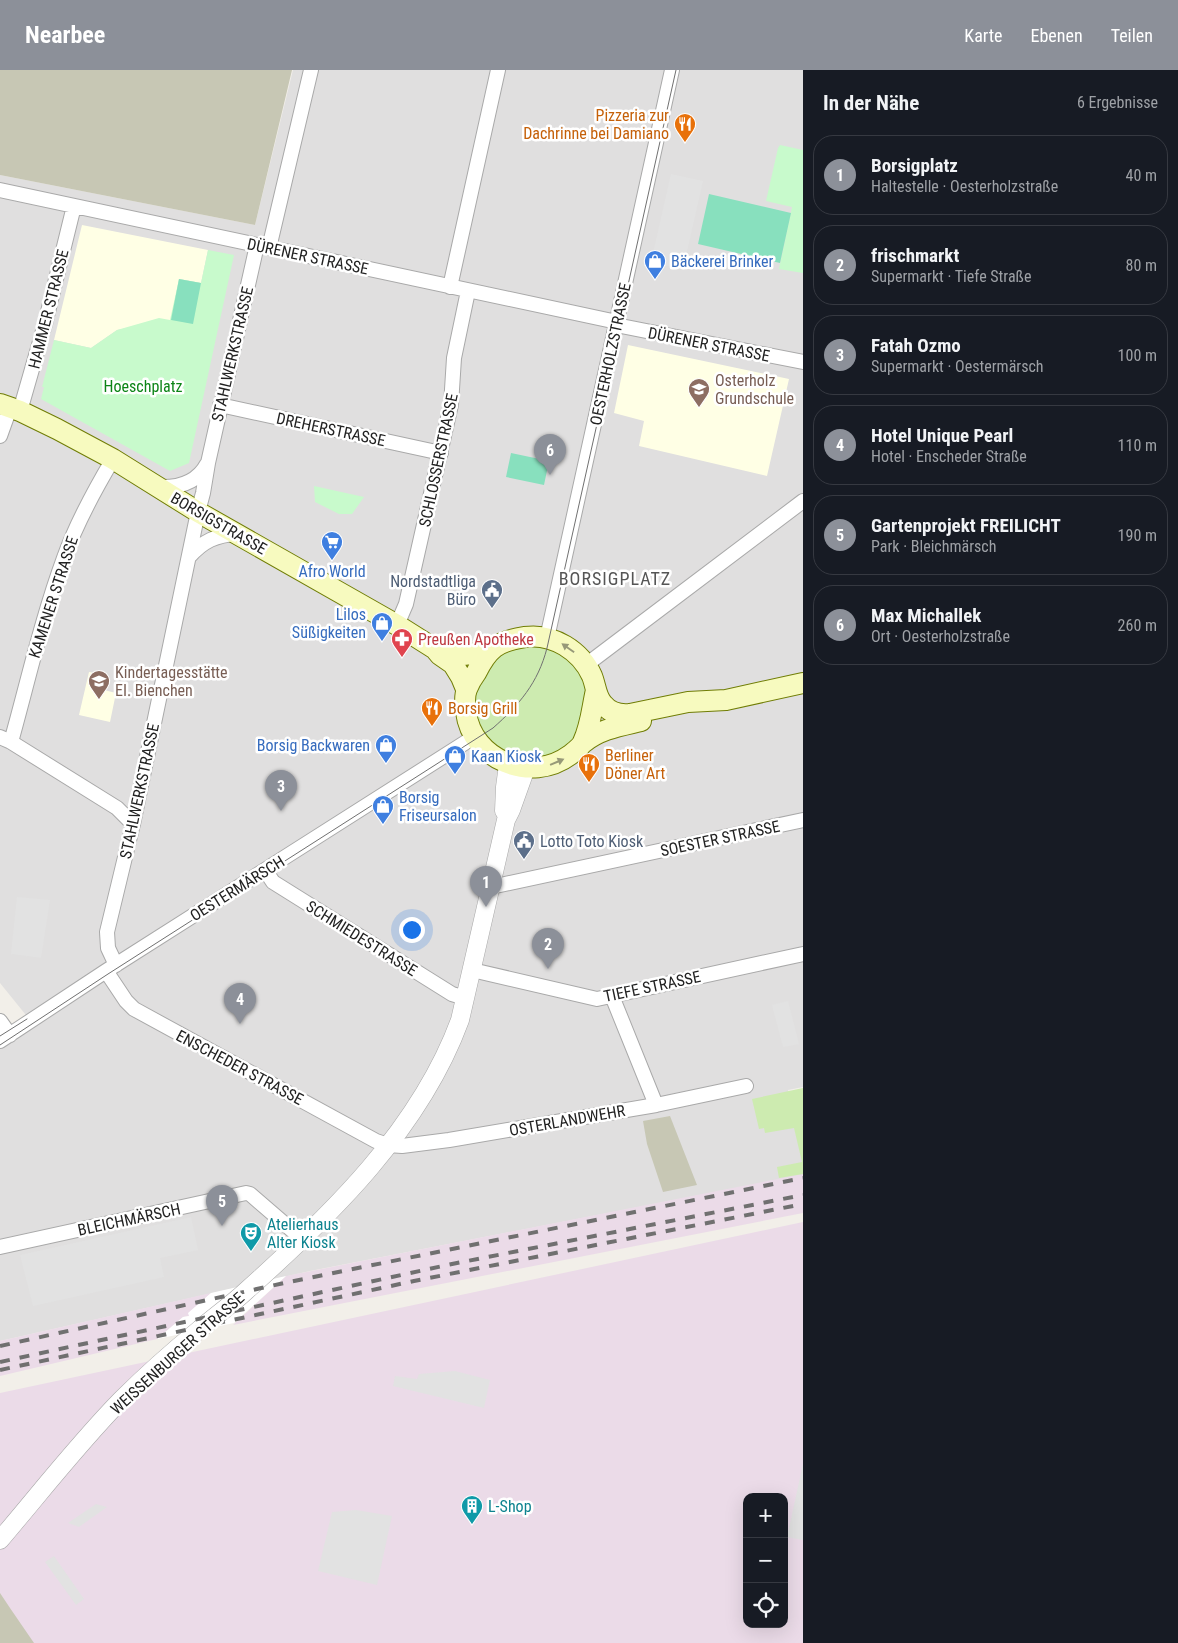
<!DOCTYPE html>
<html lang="de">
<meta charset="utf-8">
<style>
body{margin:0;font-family:"Roboto Condensed",sans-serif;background:#20242c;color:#f1f3f6}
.controls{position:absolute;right:15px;bottom:15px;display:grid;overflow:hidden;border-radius:10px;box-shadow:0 5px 20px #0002}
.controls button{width:45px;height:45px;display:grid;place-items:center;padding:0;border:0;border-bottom:1px solid #363941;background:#171b24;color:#f1f3f6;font:25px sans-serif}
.you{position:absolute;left:411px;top:859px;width:18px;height:18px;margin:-12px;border:4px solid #fff;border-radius:50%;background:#1a73e8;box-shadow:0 0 0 8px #1a73e833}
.badge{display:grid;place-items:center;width:32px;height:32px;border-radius:50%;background:#8c9099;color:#fff;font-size:16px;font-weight:700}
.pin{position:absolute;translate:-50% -41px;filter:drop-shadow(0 1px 2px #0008)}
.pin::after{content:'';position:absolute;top:26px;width:18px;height:15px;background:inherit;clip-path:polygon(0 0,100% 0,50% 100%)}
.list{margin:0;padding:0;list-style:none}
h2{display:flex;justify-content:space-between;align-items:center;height:65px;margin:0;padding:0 20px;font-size:21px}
h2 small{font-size:16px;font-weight:400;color:#9ea1a6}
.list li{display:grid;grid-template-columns:32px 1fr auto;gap:15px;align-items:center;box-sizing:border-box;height:80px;margin:0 10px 10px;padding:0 10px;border:1px solid #363941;border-radius:20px}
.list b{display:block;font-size:19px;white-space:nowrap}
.list p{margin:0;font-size:16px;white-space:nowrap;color:#9ea1a6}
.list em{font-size:16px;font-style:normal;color:#9ea1a6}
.icon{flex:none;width:28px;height:28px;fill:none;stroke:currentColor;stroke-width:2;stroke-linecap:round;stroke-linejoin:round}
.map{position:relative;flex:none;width:803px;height:1573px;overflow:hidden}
header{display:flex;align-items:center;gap:30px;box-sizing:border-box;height:70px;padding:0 25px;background:#8c9099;color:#fff}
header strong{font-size:24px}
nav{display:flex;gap:28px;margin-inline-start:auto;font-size:18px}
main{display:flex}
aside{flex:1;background:#171b24}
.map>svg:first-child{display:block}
.residential{fill:#e0dfdf}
.industrial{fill:#ebdbe8;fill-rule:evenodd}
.education{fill:#ffffe5}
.construction{fill:#c7c7b4}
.grass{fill:#cdebb0}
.park{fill:#c8facc}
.pitch{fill:#88e0be}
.parking{fill:#e2e2e2}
.pier{fill:#fff}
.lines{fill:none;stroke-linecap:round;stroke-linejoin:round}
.minor-casing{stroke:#a9a9a9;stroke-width:16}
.tertiary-casing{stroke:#a9a9a9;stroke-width:19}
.secondary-casing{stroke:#707d05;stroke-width:22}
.minor{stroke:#fff;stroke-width:14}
.tertiary{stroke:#fff;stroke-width:18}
.secondary{stroke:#f7fabf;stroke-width:20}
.tram{stroke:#707070;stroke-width:1}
.rail{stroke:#707070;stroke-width:4;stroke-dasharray:10 10;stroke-linecap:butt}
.oneway{fill:#979978}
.labels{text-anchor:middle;stroke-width:5;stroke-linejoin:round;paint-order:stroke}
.food-label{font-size:16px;fill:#c56008;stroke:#fff;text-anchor:start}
.street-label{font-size:16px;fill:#222;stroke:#fff}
.shop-label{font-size:16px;fill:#366cbe;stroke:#fff;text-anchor:start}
.education-label{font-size:16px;fill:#785e54;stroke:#fff;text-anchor:start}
.park-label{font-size:16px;fill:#0c8416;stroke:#fff}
.service-label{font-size:16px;fill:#4e5e75;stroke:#fff;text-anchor:end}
.health-label{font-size:16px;fill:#be3a42;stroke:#fff;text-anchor:start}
.culture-label{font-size:16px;fill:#0d838f;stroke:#fff;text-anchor:start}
.neighbourhood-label{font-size:18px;letter-spacing:1px;fill:#555;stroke:#fff}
</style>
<header>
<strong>Nearbee</strong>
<nav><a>Karte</a><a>Ebenen</a><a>Teilen</a></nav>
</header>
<main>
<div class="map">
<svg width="803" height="1573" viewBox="0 0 803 1573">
<rect width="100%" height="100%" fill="#f2efe9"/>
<!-- residential -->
<path class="residential" d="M 293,0 L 803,0 L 803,1017 L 788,1020 L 803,1092 L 803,1105 L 310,1201 L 0,1271 L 0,978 L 34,955 L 0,913 L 0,105 L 255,155 Z"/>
<!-- industrial -->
<path class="industrial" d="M 803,1104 L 803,1143 L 233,1255 L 286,1206 Z
M 803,1152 L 803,1573 L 0,1573 L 0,1323 ZM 747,1427 L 784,1427 L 784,1554 L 747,1554 Z
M 211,1223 L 189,1243 L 189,1246 L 183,1247 L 157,1269 L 0,1306 L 0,1271 Z"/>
<!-- education -->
<path class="education" d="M 82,155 L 208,180 L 201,213 L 179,209 L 171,250 L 117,260 L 91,278 L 54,270 Z
M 628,275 L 789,309 L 767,406 L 639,376 L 644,351 L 614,343 Z
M 89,602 L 106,605 L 104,620 L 116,623 L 110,652 L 79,645 Z"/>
<!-- construction -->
<path class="construction" d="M 0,0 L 292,0 L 255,155 L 0,105 Z
M 670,1046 L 697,1115 L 663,1122 L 647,1074 L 643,1051 Z
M 0,1523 L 10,1538 L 34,1573 L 0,1573 Z"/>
<!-- grass -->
<path class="grass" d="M 535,573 L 546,575 L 573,592 L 588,620 L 575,670 L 548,688 L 515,688 L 488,672 L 473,643 L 476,611 L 504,580 Z
M 803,1018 L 803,1104 L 779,1108 L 777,1097 L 802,1092 L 794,1058 L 765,1063 L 764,1058 L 759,1059 L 752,1029 Z"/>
<!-- park -->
<path class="park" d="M 780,75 L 803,80 L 803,203 L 779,199 L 792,137 L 766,131 L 778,78 Z
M 208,180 L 234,185 L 189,393 L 170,401 L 41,329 L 44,317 L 42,317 L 54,270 L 91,278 L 117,260 L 159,248 L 170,250 L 179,209 L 201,213 Z
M 314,416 L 364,427 L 352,444 L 339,444 L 315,432 Z"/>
<!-- pitch -->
<path class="pitch" d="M 709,124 L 791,143 L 780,193 L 698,174 Z
M 179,209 L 201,213 L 193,254 L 171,250 Z
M 511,383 L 549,391 L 544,415 L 506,407 Z"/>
<!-- parking -->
<path class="parking" d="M 671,104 L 703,111 L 683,199 L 651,192 Z
M 17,827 L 50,830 L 41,888 L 11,884 Z
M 788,931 L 799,974 L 783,977 L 772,935 Z
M 191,1147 L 198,1180 L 160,1188 L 164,1207 L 33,1236 L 20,1185 Z
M 455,1301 L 490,1310 L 484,1338 L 393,1316 L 395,1306 L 417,1309 L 419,1304 Z
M 803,1394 L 803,1470 L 787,1467 Z
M 96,1434 L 107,1437 L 79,1457 L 68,1453 Z
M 356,1440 L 392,1446 L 377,1515 L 318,1501 L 332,1442 Z
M 54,1486 L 84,1529 L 76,1535 L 45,1492 Z"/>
<!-- pier -->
<path class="pier" d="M 286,1206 L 234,1253 L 157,1269 L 183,1247 L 189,1246 L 188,1243 L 211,1223 Z"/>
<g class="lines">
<!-- minor casing -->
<g class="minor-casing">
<path id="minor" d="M 0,120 L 617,252
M 269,178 L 311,0
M 450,217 L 498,0
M 616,255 L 803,292
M 220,335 L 441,383
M 20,341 L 45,254 L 74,136
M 0,366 L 10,338
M 158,417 C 178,418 197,413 207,394
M 189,487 C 203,471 216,465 237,464
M 397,555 L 406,534 L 451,335 L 454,288 L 468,221
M 547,568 L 672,0
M 586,595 L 803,431
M 0,667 L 11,672 L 117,738 L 133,754
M 11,672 C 28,611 42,548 64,488 C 76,454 94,421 113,389
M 265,800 L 273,812 L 452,924 L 465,928
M 491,817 L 803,750
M 116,895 L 108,878 L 107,862 L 133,754 L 198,442 L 203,423 L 208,393 L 257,175
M 472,900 L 597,929 L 803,884
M 106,901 L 126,931 L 134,939 L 376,1071 L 388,1075 L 402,1076 L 449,1070 L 656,1035 L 746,1016
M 612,926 L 656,1035
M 0,951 L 10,965
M 0,971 L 106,901 L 474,667
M 0,1177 L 246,1123 L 250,1124 L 301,1168"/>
</g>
<!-- tertiary casing -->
<g class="tertiary-casing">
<path id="tertiary" d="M 504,741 L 505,717 L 508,695
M 0,1470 C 40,1423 78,1374 121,1330 C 146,1305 173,1281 200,1259 C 215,1246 232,1234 246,1221 C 331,1145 420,1059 460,950 L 506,750 L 511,740 L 526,698"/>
</g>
<!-- secondary casing -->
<g class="secondary-casing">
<path id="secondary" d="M 0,334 L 20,341 L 57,359 L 113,389 L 198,442 L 397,555 L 435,579 L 440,585 L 453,594 L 461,607 L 466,619
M 438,580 L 463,585 L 487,582
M 596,620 C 592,637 591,655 583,672 C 581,677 575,681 570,685 C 531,714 472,690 466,642 C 465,635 464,626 467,619 C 469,614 473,607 476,603 C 488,579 497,571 525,567 C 553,563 581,581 592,606 C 596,616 596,627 603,634 C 610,643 620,645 630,644 L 688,632 L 726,630 L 803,613
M 583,673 C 600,659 620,656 641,651"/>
</g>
<!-- minor -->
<use href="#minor" class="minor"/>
<!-- tertiary -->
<use href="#tertiary" class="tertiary"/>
<!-- secondary -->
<use href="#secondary" class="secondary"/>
<!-- tram -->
<path class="tram" d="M 0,966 L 27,949
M 0,975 L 108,904 L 493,658 C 519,635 538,613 547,578 L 676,0"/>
<!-- rail -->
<path class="rail" d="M 0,1276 L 284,1213 L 803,1108
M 0,1292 L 452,1194 L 803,1125
M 0,1300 L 414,1211 L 803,1134"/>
</g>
<!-- one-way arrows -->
<defs><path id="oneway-solid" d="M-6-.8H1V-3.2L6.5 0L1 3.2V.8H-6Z" transform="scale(1.25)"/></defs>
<g class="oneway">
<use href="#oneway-solid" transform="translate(568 578) rotate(-145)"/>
<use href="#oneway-solid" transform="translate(557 692) rotate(-23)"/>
</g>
<!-- icons -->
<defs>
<g id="restaurant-pin" transform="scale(1.125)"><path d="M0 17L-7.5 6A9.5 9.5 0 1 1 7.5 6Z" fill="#e8710a" stroke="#fff"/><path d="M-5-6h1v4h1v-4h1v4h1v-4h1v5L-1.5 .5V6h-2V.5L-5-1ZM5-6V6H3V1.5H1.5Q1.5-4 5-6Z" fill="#fff"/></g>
<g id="shop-pin" transform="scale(1.125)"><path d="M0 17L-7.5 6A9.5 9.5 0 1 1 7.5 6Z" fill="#3f7fe0" stroke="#fff"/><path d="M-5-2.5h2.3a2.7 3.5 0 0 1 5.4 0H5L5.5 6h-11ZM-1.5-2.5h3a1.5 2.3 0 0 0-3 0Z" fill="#fff"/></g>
<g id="school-pin" transform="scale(1.125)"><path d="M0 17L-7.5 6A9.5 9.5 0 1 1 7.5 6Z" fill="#8d6e63" stroke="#fff"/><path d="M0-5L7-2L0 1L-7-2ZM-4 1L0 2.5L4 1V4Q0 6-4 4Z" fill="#fff"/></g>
<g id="supermarket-pin" transform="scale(1.125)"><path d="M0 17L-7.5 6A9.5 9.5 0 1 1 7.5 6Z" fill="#3f7fe0" stroke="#fff"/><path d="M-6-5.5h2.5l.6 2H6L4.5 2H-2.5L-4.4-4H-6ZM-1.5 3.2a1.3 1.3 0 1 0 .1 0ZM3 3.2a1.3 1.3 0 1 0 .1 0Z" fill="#fff"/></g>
<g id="civic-pin" transform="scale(1.125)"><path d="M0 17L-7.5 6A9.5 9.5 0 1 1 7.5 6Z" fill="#5c6f8a" stroke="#fff"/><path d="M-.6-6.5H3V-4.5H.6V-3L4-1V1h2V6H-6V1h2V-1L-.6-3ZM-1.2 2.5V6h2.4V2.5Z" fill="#fff"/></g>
<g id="pharmacy-pin" transform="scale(1.125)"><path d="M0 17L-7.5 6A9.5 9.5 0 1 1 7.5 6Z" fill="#e0444e" stroke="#fff"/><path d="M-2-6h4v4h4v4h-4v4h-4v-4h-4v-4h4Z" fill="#fff"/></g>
<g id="theatre-pin" transform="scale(1.125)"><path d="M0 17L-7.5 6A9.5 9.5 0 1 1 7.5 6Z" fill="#0f9aa8" stroke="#fff"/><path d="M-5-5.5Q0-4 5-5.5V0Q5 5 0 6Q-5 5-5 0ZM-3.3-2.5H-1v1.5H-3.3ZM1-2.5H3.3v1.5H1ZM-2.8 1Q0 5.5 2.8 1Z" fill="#fff"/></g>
<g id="building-pin" transform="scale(1.125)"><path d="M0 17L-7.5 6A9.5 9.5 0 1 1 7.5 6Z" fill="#0f9aa8" stroke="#fff"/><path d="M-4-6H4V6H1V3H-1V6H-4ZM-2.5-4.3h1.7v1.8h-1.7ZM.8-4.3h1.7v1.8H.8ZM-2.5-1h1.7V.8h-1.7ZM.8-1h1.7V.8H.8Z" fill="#fff"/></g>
</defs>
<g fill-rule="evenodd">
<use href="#restaurant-pin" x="685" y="54"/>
<use href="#shop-pin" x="655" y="191"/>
<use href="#school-pin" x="699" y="319"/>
<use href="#supermarket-pin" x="332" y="472"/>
<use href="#civic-pin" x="492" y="520"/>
<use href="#shop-pin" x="382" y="553"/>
<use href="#pharmacy-pin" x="402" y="569"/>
<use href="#school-pin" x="99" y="611"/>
<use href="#restaurant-pin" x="432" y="638"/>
<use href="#shop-pin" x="386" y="675"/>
<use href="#shop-pin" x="455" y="686"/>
<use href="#restaurant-pin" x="589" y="694"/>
<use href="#shop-pin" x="383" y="736"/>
<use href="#civic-pin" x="524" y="771"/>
<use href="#theatre-pin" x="251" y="1163"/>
<use href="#building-pin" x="472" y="1436"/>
</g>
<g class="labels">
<!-- food labels -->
<g class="food-label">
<text x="669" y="51" text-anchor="end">Pizzeria zur<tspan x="669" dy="18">Dachrinne bei Damiano</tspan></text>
<text x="448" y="644">Borsig Grill</text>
<text x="605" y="691">Berliner<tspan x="605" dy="18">Döner Art</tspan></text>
</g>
<!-- street labels -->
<g class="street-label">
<text transform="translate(308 186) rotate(12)" y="6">DÜRENER STRASSE</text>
<text transform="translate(48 239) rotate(-76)" y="6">HAMMER STRASSE</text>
<text transform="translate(709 274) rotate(11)" y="6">DÜRENER STRASSE</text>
<text transform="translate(232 284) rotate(-77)" y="6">STAHLWERKSTRASSE</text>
<text transform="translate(610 284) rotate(-78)" y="6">OESTERHOLZSTRASSE</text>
<text transform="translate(331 359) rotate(12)" y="6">DREHERSTRASSE</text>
<text transform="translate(438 390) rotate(-78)" y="6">SCHLOSSERSTRASSE</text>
<text transform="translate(219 453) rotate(30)" y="6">BORSIGSTRASSE</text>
<text transform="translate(53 527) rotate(-72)" y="6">KAMENER STRASSE</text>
<text transform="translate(139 721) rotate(-78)" y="6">STAHLWERKSTRASSE</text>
<text transform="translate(720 768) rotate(-12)" y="6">SOESTER STRASSE</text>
<text transform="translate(237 818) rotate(-32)" y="6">OESTERMÄRSCH</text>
<text transform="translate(362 868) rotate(32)" y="6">SCHMIEDESTRASSE</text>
<text transform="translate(652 916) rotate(-12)" y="6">TIEFE STRASSE</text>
<text transform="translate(240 997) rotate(28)" y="6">ENSCHEDER STRASSE</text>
<text transform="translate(567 1050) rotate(-10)" y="6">OSTERLANDWEHR</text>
<text transform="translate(129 1149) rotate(-12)" y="6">BLEICHMÄRSCH</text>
<text transform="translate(177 1283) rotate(-42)" y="6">WEISSENBURGER STRASSE</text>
</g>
<!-- shop labels -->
<g class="shop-label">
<text x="671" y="197">Bäckerei Brinker</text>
<text x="332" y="507" text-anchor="middle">Afro World</text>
<text x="366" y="550" text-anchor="end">Lilos<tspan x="366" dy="18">Süßigkeiten</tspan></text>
<text x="370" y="681" text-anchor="end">Borsig Backwaren</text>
<text x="471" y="692">Kaan Kiosk</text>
<text x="399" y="733">Borsig<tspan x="399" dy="18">Friseursalon</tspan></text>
</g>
<!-- education labels -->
<g class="education-label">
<text x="715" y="316">Osterholz<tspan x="715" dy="18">Grundschule</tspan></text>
<text x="115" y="608">Kindertagesstätte<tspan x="115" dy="18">EI. Bienchen</tspan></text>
</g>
<!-- park labels -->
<g class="park-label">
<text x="143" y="322">Hoeschplatz</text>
</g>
<!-- service labels -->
<g class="service-label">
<text x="476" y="517">Nordstadtliga<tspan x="476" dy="18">Büro</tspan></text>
<text x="540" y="777" text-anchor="start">Lotto Toto Kiosk</text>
</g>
<!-- health labels -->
<g class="health-label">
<text x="418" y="575">Preußen Apotheke</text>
</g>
<!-- culture labels -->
<g class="culture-label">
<text x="267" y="1160">Atelierhaus<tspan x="267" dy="18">Alter Kiosk</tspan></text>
<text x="488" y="1442">L-Shop</text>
</g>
<!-- neighbourhood labels -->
<g class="neighbourhood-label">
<text x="615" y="515">BORSIGPLATZ</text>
</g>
</g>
</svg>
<div class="controls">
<button>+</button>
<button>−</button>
<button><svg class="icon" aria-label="locate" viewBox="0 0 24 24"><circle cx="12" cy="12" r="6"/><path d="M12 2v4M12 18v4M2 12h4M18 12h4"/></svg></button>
</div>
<div class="you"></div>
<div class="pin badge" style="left:486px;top:837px">1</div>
<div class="pin badge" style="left:548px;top:899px">2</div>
<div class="pin badge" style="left:281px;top:741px">3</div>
<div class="pin badge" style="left:240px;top:954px">4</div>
<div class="pin badge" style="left:222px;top:1156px">5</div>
<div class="pin badge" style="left:550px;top:405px">6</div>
</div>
<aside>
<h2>In der Nähe<small>6 Ergebnisse</small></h2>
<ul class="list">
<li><span class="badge">1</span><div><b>Borsigplatz</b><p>Haltestelle · Oesterholzstraße</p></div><em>40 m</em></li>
<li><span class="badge">2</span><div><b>frischmarkt</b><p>Supermarkt · Tiefe Straße</p></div><em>80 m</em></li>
<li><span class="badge">3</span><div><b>Fatah Ozmo</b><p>Supermarkt · Oestermärsch</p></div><em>100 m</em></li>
<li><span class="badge">4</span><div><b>Hotel Unique Pearl</b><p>Hotel · Enscheder Straße</p></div><em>110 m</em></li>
<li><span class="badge">5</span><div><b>Gartenprojekt FREILICHT</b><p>Park · Bleichmärsch</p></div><em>190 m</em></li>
<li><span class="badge">6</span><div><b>Max Michallek</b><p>Ort · Oesterholzstraße</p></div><em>260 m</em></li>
</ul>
</aside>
</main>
